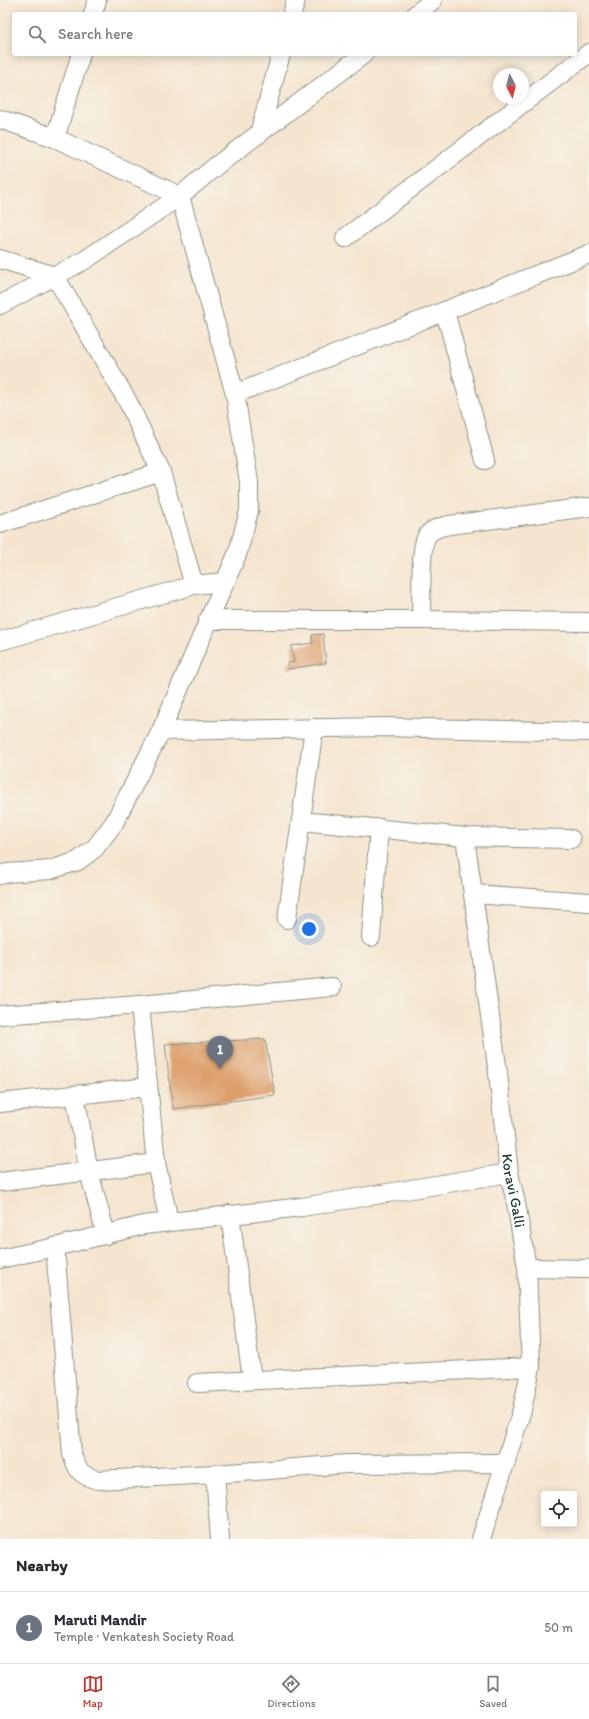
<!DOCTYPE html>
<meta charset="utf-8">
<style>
body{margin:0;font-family:Itim,sans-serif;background:#f2f2f3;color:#2b2b33}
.controls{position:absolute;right:12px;bottom:12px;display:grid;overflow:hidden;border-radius:4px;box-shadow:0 2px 10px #0003}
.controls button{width:36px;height:36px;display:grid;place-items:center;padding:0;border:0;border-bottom:1px solid #e1e1e2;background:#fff;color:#2b2b33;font:20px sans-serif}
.compass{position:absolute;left:493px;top:68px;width:36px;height:36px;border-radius:50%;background:#fff;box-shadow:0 2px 10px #0003;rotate:173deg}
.you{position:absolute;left:309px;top:929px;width:14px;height:14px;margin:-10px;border:3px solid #fff;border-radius:50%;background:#1a73e8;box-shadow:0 0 0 6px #1a73e833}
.badge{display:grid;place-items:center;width:26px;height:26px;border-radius:50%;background:#c8321e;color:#fff;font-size:13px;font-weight:700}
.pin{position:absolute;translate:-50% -33px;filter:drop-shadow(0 1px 2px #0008)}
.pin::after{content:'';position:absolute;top:21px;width:14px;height:12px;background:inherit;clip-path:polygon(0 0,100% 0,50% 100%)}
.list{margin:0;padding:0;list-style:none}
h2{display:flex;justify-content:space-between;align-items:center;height:52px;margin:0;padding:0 16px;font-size:17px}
h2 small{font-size:13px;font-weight:400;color:#7c7c81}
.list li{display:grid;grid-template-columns:26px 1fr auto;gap:12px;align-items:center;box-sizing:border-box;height:72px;padding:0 16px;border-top:1px solid #e1e1e2}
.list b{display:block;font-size:15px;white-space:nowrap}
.list p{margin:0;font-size:13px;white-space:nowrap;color:#7c7c81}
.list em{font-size:13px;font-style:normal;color:#7c7c81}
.icon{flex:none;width:22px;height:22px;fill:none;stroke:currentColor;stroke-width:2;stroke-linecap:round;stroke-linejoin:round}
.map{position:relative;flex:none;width:589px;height:1539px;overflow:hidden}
.search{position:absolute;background:#fff;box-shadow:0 2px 10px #0003;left:12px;right:12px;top:12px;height:44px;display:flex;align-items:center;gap:10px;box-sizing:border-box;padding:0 14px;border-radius:4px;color:#7c7c81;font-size:15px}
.sheet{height:124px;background:#fff}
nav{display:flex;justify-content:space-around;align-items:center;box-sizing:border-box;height:56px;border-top:1px solid #e1e1e2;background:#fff;font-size:11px;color:#7c7c81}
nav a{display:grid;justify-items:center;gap:2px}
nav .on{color:#c8321e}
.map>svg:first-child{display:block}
.building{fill:#dd9e6a}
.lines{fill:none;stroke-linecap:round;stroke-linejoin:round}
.minor-casing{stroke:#8a9182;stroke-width:20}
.minor{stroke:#fff;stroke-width:18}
.labels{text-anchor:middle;stroke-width:3;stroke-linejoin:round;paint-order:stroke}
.street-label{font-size:15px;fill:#1f3d34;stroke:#f7f3e8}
</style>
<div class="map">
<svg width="589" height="1539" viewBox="0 0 589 1539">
<rect width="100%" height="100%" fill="#f7f3e8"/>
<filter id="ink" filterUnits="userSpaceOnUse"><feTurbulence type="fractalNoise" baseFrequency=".025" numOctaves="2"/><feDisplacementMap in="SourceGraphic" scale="8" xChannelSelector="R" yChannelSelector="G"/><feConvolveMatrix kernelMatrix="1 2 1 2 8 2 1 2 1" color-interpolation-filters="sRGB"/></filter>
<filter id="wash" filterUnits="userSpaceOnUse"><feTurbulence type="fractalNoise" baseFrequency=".012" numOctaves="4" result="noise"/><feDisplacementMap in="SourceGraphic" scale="16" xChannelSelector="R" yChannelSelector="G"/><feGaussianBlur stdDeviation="0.9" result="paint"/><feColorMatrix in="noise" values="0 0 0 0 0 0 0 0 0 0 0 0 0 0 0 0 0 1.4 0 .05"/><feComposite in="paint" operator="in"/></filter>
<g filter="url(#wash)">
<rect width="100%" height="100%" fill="#f5e5cf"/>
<g id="blocks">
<!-- building -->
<path class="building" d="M 323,634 L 326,663 L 288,669 L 287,663 L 294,662 L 291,646 L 313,643 L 312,635 Z
M 265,1039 L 275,1095 L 173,1109 L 165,1044 Z"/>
</g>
</g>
<g filter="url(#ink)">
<use href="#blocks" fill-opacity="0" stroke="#8a9182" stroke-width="1"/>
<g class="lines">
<!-- minor casing -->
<g class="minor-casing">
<g id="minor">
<path d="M 93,14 L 97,0"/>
<path d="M 292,14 L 296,0"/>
<path d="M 416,14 L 433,0"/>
<path d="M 0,119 L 55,138 L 180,196 L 235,394 L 589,254"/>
<path d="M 259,134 L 281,54"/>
<path d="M 55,138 L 81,54"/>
<path d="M 345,238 L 589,53"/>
<path d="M 0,259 L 55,276 L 128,402 L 161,472 L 194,585"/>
<path d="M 0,305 L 85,260 L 180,196 L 216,166 L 364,54"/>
<path d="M 445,311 L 485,460"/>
<path d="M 0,524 L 161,472"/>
<path d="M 208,620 L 421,620 L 589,622"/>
<path d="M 421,620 C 422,602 419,548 427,536 C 432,528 442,527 449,525 L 589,507"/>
<path d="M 0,641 L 194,585 L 224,582"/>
<path d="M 161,731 L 384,727 L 589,732"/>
<path d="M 301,821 L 465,837 L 571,839"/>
<path id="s1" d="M 465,837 L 498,1073 L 509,1173 L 516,1203 L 527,1268 L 531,1367 L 522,1410 L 481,1539"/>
<path d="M 0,875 L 7,873 L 50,870 L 78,861 L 95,848 L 114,823 L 161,731 L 238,552 L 249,511 L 249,482 L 235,394"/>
<path d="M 473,894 L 589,902"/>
<path d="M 287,919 L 314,728"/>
<path d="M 371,937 L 379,828"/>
<path d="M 140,1005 L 156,1163 L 169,1221"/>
<path d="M 0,1015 L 140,1005 L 332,987"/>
<path d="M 75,1095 L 89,1172 L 106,1235"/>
<path d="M 0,1103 L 148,1087"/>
<path d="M 0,1182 L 156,1163"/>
<path d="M 230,1214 L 252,1380"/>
<path d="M 55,1247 L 72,1454 C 77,1470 80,1475 97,1480 L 215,1474 L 347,1464 L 506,1463"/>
<path d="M 0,1259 L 55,1247 L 144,1225 L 302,1207 L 509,1173"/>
<path d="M 527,1268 L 589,1269"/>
<path d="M 197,1383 L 531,1367"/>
<path d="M 215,1474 L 220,1539"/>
</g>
</g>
<!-- minor -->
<use href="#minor" class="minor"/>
</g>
</g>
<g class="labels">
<!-- street labels -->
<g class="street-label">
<text dy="5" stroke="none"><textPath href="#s1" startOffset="357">Koravi Galli</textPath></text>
</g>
</g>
</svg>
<div class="controls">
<button><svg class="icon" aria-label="locate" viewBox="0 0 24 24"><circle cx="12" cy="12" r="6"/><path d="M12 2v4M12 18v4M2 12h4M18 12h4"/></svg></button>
</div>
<svg class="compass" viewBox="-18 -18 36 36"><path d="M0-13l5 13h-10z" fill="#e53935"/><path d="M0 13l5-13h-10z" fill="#7c7c81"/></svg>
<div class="you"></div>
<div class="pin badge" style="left:220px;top:1069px;background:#6b7280">1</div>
<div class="search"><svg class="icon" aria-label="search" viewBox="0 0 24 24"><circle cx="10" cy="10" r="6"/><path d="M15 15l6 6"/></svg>Search here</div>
</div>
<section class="sheet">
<h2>Nearby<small></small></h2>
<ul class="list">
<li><span class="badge" style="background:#6b7280">1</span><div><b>Maruti Mandir</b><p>Temple · Venkatesh Society Road</p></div><em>50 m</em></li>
</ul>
</section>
<nav>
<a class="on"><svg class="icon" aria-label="map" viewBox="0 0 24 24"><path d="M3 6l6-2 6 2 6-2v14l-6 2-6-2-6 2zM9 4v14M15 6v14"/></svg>Map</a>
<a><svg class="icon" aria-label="directions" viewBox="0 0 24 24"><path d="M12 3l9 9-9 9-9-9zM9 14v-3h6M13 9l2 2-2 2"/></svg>Directions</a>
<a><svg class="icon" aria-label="saved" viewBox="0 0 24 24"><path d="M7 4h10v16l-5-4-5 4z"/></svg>Saved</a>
</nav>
